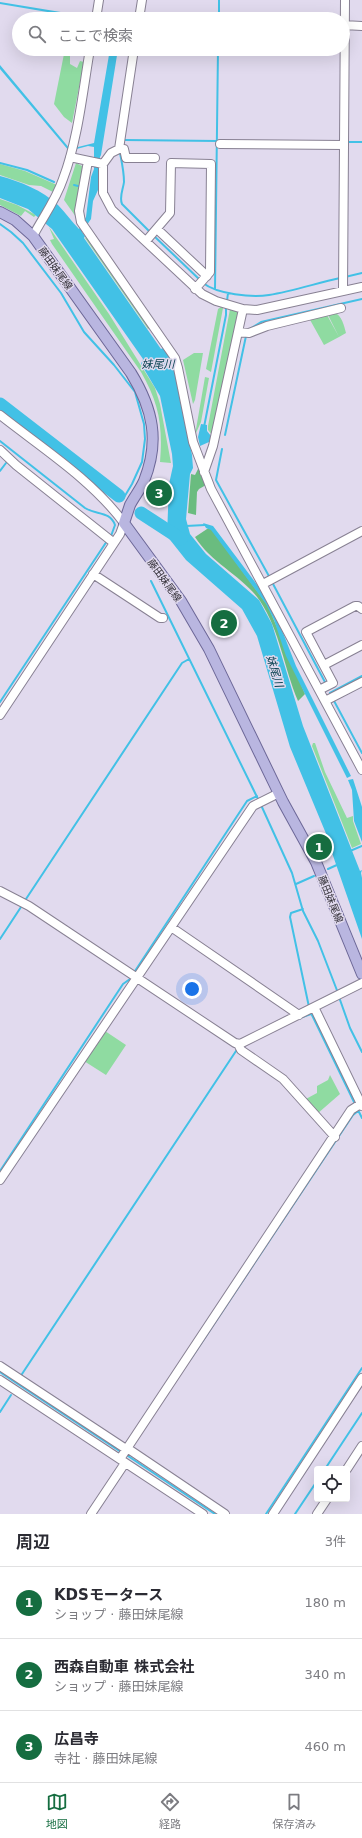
<!DOCTYPE html>
<html lang="ja">
<meta charset="utf-8">
<style>
body{margin:0;font-family:"DejaVu Sans","Noto Sans JP",sans-serif;background:#f2f2f3;color:#2b2b33}
.controls{position:absolute;right:12px;bottom:12px;display:grid;overflow:hidden;border-radius:4px;box-shadow:0 4px 16px #0002}
.controls button{width:36px;height:36px;display:grid;place-items:center;padding:0;border:0;border-bottom:1px solid #e1e1e2;background:#fff;color:#2b2b33;font:20px sans-serif}
.you{position:absolute;left:192px;top:989px;width:14px;height:14px;margin:-10px;border:3px solid #fff;border-radius:50%;background:#1a73e8;box-shadow:0 0 0 6px #1a73e833}
.badge{display:grid;place-items:center;width:26px;height:26px;border-radius:50%;background:#156d40;color:#fff;font-size:13px;font-weight:700}
.pin{position:absolute;translate:-50% -50%;border:2px solid #fff;box-shadow:0 1px 4px #0006}
.list{margin:0;padding:0;list-style:none}
h2{display:flex;justify-content:space-between;align-items:center;height:52px;margin:0;padding:0 16px;font-size:17px}
h2 small{font-size:13px;font-weight:400;color:#7c7c81}
.list li{display:grid;grid-template-columns:26px 1fr auto;gap:12px;align-items:center;box-sizing:border-box;height:72px;padding:0 16px;border-top:1px solid #e1e1e2}
.list b{display:block;font-size:15px;white-space:nowrap}
.list p{margin:0;font-size:13px;white-space:nowrap;color:#7c7c81}
.list em{font-size:13px;font-style:normal;color:#7c7c81}
.icon{flex:none;width:22px;height:22px;fill:none;stroke:currentColor;stroke-width:2;stroke-linecap:round;stroke-linejoin:round}
.map{position:relative;flex:none;width:362px;height:1514px;overflow:hidden}
.search{position:absolute;background:#fff;box-shadow:0 4px 16px #0002;left:12px;right:12px;top:12px;height:44px;display:flex;align-items:center;gap:10px;box-sizing:border-box;padding:0 14px;border-radius:22px;color:#7c7c81;font-size:15px}
.sheet{height:268px;background:#fff}
nav{display:flex;justify-content:space-around;align-items:center;box-sizing:border-box;height:56px;border-top:1px solid #e1e1e2;background:#fff;font-size:11px;color:#7c7c81}
nav a{display:grid;justify-items:center;gap:2px}
nav .on{color:#156d40}
.map>svg:first-child{display:block}
.green{fill:#8fdba1}
.forest{fill:#6abc7f}
.water{fill:#42c1e6}
.lines{fill:none;stroke-linecap:round;stroke-linejoin:round}
.stream{stroke:#42c1e6;stroke-width:2}
.river{stroke:#42c1e6;stroke-width:13}
.minor-casing{stroke:#888193;stroke-width:10}
.major-casing{stroke:#6c6797;stroke-width:12}
.minor{stroke:#fff;stroke-width:8}
.major{stroke:#b9b6e0;stroke-width:10}
.labels{text-anchor:middle;stroke-width:3;stroke-linejoin:round;paint-order:stroke}
.street-label{font-size:10px;fill:#322f37;stroke:#e1daee}
.water-label{font-size:11px;font-style:italic;fill:#0c4453;stroke:#e1daee}
</style>
<div class="map">
<svg width="362" height="1514" viewBox="0 0 362 1514">
<rect width="100%" height="100%" fill="#e1daee"/>
<!-- green -->
<path class="green" d="M 65,49 L 70,49 L 70,64 L 77,68 L 80,61 L 84,62 L 72,123 L 64,117 L 54,104 Z
M 76,163 L 82,166 L 83,171 L 76,217 L 64,200 Z
M 0,164 L 25,171 L 57,185 L 53,192 L 41,186 L 29,185 L 0,175 Z
M 0,199 L 17,205 L 36,215 L 34,217 L 25,211 L 21,216 L 0,205 Z
M 49,227 L 109,314 L 155,388 L 160,404 L 171,463 L 160,462 C 163,426 159,403 141,372 L 52,244 L 50,240 L 54,239 Z
M 84,231 L 151,327 L 148,329 L 85,238 L 86,237 L 83,232 Z
M 221,307 L 223,308 L 211,372 L 206,369 L 218,309 Z
M 230,309 L 238,312 L 213,436 L 208,430 L 208,426 Z
M 334,312 C 342,316 344,325 346,333 L 339,337 L 328,315 Z
M 327,315 L 339,337 L 324,345 L 309,318 Z
M 194,353 L 203,353 L 195,400 L 193,404 L 183,360 Z
M 205,377 L 209,378 L 201,422 L 195,435 Z
M 313,743 L 315,743 L 325,772 L 347,818 L 353,816 L 353,821 L 361,844 L 352,848 L 312,746 Z
M 105,1031 L 126,1045 L 106,1075 L 84,1061 Z
M 330,1075 L 340,1094 L 317,1114 L 304,1100 L 317,1093 L 317,1086 L 328,1080 Z"/>
<!-- forest -->
<path class="forest" d="M 198,469 L 200,469 L 206,485 L 199,489 L 197,492 L 196,515 L 188,513 L 191,474 L 195,475 Z
M 210,527 L 268,606 L 305,694 L 298,701 C 284,668 280,631 260,601 C 244,577 212,564 195,537 Z"/>
<!-- water -->
<path class="water" d="M 0,2 L 91,17 L 89,19 L 0,4 Z
M 110,49 L 118,49 L 101,155 L 100,157 L 98,190 L 93,201 L 91,219 L 82,232 L 85,236 L 84,238 L 161,349 L 165,347 L 174,368 L 192,455 L 193,468 L 190,474 L 186,519 L 190,534 L 206,554 L 259,600 L 272,624 L 303,726 L 360,871 L 362,870 L 361,873 L 362,878 L 362,939 L 331,850 L 332,848 L 290,747 L 257,636 L 242,609 L 186,560 L 167,536 L 169,484 L 173,466 L 172,454 L 160,396 L 141,364 L 143,359 L 52,229 L 28,209 L 0,198 L 0,176 C 21,182 42,190 58,205 C 66,213 72,222 79,229 L 86,217 L 91,177 L 94,169 L 94,147 L 88,146 L 69,151 L 0,69 L 0,65 L 70,149 L 94,143 Z
M 201,424 L 207,425 L 207,431 L 211,436 L 209,442 L 200,446 L 198,437 Z
M 203,523 L 213,526 L 264,594 L 280,625 L 296,666 L 351,776 L 347,778 L 286,656 L 274,620 L 266,604 L 211,530 L 206,528 Z
M 353,779 L 362,807 L 362,842 L 354,821 L 352,790 L 348,780 Z"/>
<g class="lines">
<!-- stream -->
<path class="stream" d="M 219,19 L 219,0
M 124,140 L 218,141
M 347,142 L 362,142
M 120,153 C 122,163 124,172 124,182 C 123,190 119,197 122,204 L 151,233
M 0,163 L 27,170 L 54,182
M 74,185 L 78,186
M 0,224 L 11,232 L 23,243 L 61,293 L 84,332 L 114,365 L 135,392 L 144,424 L 145,439 L 142,462 L 132,484 L 123,499
M 154,236 L 200,280
M 345,277 L 362,273
M 203,283 C 217,294 252,298 269,295 C 293,291 317,283 340,278
M 215,289 L 218,49
M 227,301 L 228,293
M 248,330 L 261,322 L 362,299
M 204,427 L 226,315 L 226,306
M 225,435 L 246,336
M 0,441 L 85,508 C 96,515 110,511 115,525 L 111,536
M 222,449 L 216,480 L 270,578
M 0,471 L 6,463
M 186,526 L 205,525
M 151,581 L 259,801
M 272,582 L 326,684
M 330,693 L 362,676
M 333,699 L 362,753
M 0,702 L 107,541
M 261,805 L 292,873 L 303,911 L 318,941 L 338,993
M 350,851 L 362,846
M 328,869 L 339,864
M 296,884 L 314,876
M 26,899 L 182,663 L 189,659
M 303,909 L 291,913 L 290,917 L 309,1007
M 0,939 L 21,907
M 135,971 L 247,801 L 257,796
M 339,997 L 350,1028 L 362,1052
M 311,1013 L 355,1104
M 297,1019 L 311,1014
M 358,1110 L 362,1118
M 0,1171 L 123,984 L 130,979
M 190,1360 L 353,1115 L 358,1111
M 0,1372 L 121,1452
M 20,1377 L 236,1051 L 238,1049
M 0,1412 L 11,1395
M 125,1454 L 215,1514
M 325,1469 L 362,1413
M 266,1514 L 362,1368
M 295,1514 L 317,1481"/>
<!-- river -->
<path class="river" d="M 0,404 L 119,496
M 141,513 L 181,539"/>
<!-- minor casing -->
<g class="minor-casing">
<path id="minor" d="M 96,19 L 99,0
M 139,19 L 142,0
M 343,25 L 362,26
M 134,49 L 119,149 L 111,153 L 103,164 L 103,193 L 112,210 L 202,294 L 216,301 L 243,309 L 213,446 L 204,472
M 220,144 L 344,145
M 119,149 L 124,149 L 126,158 L 155,158
M 70,157 L 103,164
M 88,161 L 79,211 L 81,222 L 175,358 L 178,368 L 193,442 L 211,489 L 362,770
M 157,229 L 207,276
M 33,236 C 43,217 56,200 63,179 C 78,140 83,90 90,49
M 146,241 L 170,213 L 171,163 L 211,164 L 210,272 L 195,289
M 343,291 L 345,0
M 243,309 L 257,310 L 362,287
M 238,332 L 249,333 L 267,326 L 341,308
M 0,415 C 43,449 91,479 124,523 L 120,534 L 0,715
M 0,450 L 16,465 L 114,543
M 93,574 L 160,618 L 163,618
M 263,584 L 362,531
M 324,665 L 362,645
M 319,690 L 333,683 L 306,632 L 355,606 L 358,606 L 362,609
M 325,701 L 362,682
M 0,891 L 29,906 L 235,1043 L 240,1044 L 362,983
M 171,927 L 299,1015
M 314,1007 L 362,1106
M 238,1044 L 241,1050 L 283,1079 L 335,1137
M 0,1180 L 253,806 L 279,793
M 0,1366 L 126,1449
M 0,1380 L 203,1514
M 127,1448 L 225,1514
M 120,1459 L 351,1110 L 362,1103
M 347,1469 L 362,1446
M 91,1514 L 125,1463
M 273,1514 L 362,1378
M 317,1514 L 327,1499"/>
</g>
<!-- major casing -->
<g class="major-casing">
<path id="major" d="M 0,212 L 15,220 L 33,236 L 131,373 C 153,409 160,441 144,481 C 140,490 134,497 130,505 C 128,511 126,517 124,523 L 181,601 L 209,649 L 283,802 L 316,862 L 362,974"/>
</g>
<!-- minor -->
<use href="#minor" class="minor"/>
<!-- major -->
<use href="#major" class="major"/>
</g>
<g class="labels">
<!-- street labels -->
<g class="street-label">
<text transform="translate(56 268) rotate(54)" y="4">藤田妹尾線</text>
<text transform="translate(165 580) rotate(54)" y="4">藤田妹尾線</text>
<text transform="translate(331 899) rotate(68)" y="4">藤田妹尾線</text>
</g>
<!-- water labels -->
<g class="water-label">
<text x="158" y="368">妹尾川</text>
<text transform="translate(275 671) rotate(73)" y="4">妹尾川</text>
</g>
</g>
</svg>
<div class="controls">
<button><svg class="icon" aria-label="locate" viewBox="0 0 24 24"><circle cx="12" cy="12" r="6"/><path d="M12 2v4M12 18v4M2 12h4M18 12h4"/></svg></button>
</div>
<div class="you"></div>
<div class="pin badge" style="left:319px;top:847px">1</div>
<div class="pin badge" style="left:224px;top:623px">2</div>
<div class="pin badge" style="left:159px;top:493px">3</div>
<div class="search"><svg class="icon" aria-label="search" viewBox="0 0 24 24"><circle cx="10" cy="10" r="6"/><path d="M15 15l6 6"/></svg>ここで検索</div>
</div>
<section class="sheet">
<h2>周辺<small>3件</small></h2>
<ul class="list">
<li><span class="badge">1</span><div><b>KDSモータース</b><p>ショップ · 藤田妹尾線</p></div><em>180 m</em></li>
<li><span class="badge">2</span><div><b>西森自動車 株式会社</b><p>ショップ · 藤田妹尾線</p></div><em>340 m</em></li>
<li><span class="badge">3</span><div><b>広昌寺</b><p>寺社 · 藤田妹尾線</p></div><em>460 m</em></li>
</ul>
</section>
<nav>
<a class="on"><svg class="icon" aria-label="map" viewBox="0 0 24 24"><path d="M3 6l6-2 6 2 6-2v14l-6 2-6-2-6 2zM9 4v14M15 6v14"/></svg>地図</a>
<a><svg class="icon" aria-label="directions" viewBox="0 0 24 24"><path d="M12 3l9 9-9 9-9-9zM9 14v-3h6M13 9l2 2-2 2"/></svg>経路</a>
<a><svg class="icon" aria-label="saved" viewBox="0 0 24 24"><path d="M7 4h10v16l-5-4-5 4z"/></svg>保存済み</a>
</nav>
